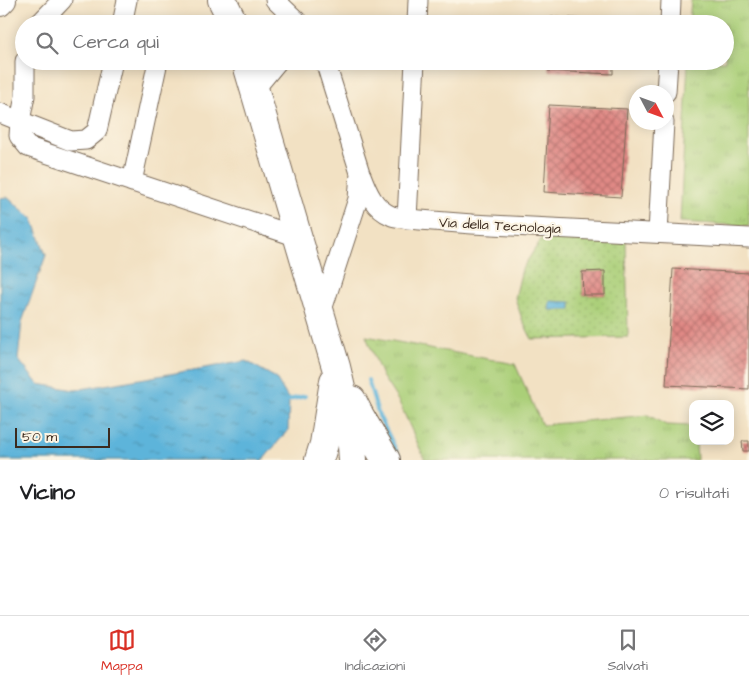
<!DOCTYPE html>
<html lang="it">
<style>
body{margin:0;font-family:"Architects Daughter",sans-serif;background:#f2f2f2;color:#202124}
.controls{position:absolute;right:15px;bottom:15px;display:grid;overflow:hidden;border-radius:10px;box-shadow:0 2px 12px #0003}
.controls button{width:45px;height:45px;display:grid;place-items:center;padding:0;border:0;border-bottom:1px solid #e0e0e0;background:#fff;color:#202124;font:25px sans-serif}
.compass{position:absolute;left:629px;top:85px;width:45px;height:45px;border-radius:50%;background:#fff;box-shadow:0 2px 12px #0003;rotate:131deg}
.scale{position:absolute;left:15px;bottom:12px;width:95px;box-sizing:border-box;padding-left:5px;border:2px solid #3b2a1e;border-top:0;font-size:14px;line-height:18px;white-space:nowrap;color:#3b2a1e;-webkit-text-stroke:4px #fcf5e5;paint-order:stroke}
.list{margin:0;padding:0;list-style:none}
h2{display:flex;justify-content:space-between;align-items:center;height:65px;margin:0;padding:0 20px;font-size:21px}
h2 small{font-size:16px;font-weight:400;color:#757577}
.icon{flex:none;width:28px;height:28px;fill:none;stroke:currentColor;stroke-width:2;stroke-linecap:round;stroke-linejoin:round}
.map{position:relative;flex:none;width:749px;height:460px;overflow:hidden}
.search{position:absolute;background:#fff;box-shadow:0 2px 12px #0003;left:15px;right:15px;top:15px;height:55px;display:flex;align-items:center;gap:12px;box-sizing:border-box;padding:0 18px;border-radius:28px;color:#757577;font-size:19px}
.sheet{height:155px;background:#fff}
nav{display:flex;justify-content:space-around;align-items:center;box-sizing:border-box;height:70px;border-top:1px solid #e0e0e0;background:#fff;font-size:14px;color:#757577}
nav a{display:grid;justify-items:center;gap:2px}
nav .on{color:#d93025}
.map>svg:first-child{display:block}
.grass{fill:url(#grass-tufts);stroke:#727c4b}
.garden{fill:url(#garden-dots);stroke:#727c4b;fill-rule:evenodd}
.water{fill:url(#water-ripples);stroke:#4c6f7c}
.lines{fill:none;stroke-linecap:round;stroke-linejoin:round}
.stream{stroke:#5db4da;stroke-width:4}
.building{fill:url(#building-cross-hatch)}
.minor-casing{stroke:#7b6a58;stroke-width:21}
.major-casing{stroke:#7b6a58;stroke-width:26}
.highway-casing{stroke:#7b6a58;stroke-width:30}
.minor{stroke:#fff;stroke-width:19}
.major{stroke:#fff;stroke-width:24}
.highway{stroke:#fff;stroke-width:28}
.labels{text-anchor:middle;stroke-width:4.5;stroke-linejoin:round;paint-order:stroke}
.street-label{font-size:14px;fill:#3b2a1e;stroke:#fcf5e5}
</style>
<div class="map">
<svg width="749" height="460" viewBox="0 0 749 460">
<defs>
<pattern id="grass-tufts" width="24" height="20" patternUnits="userSpaceOnUse" patternTransform="scale(1.25)"><rect width="24" height="20" fill="#aacf78"/><path d="M3 7l-1-3M5 7V3M7 7l1-3M15 17l-1-3M17 17v-4M19 17l1-3" fill="none" stroke="#93b267"/></pattern>
<pattern id="garden-dots" width="8" height="8" patternUnits="userSpaceOnUse" patternTransform="scale(1.25)"><rect width="8" height="8" fill="#aacf78"/><path d="M2 2h.1M6 6h.1" fill="none" stroke="#93b267" stroke-width="1.8" stroke-linecap="round"/></pattern>
<pattern id="water-ripples" width="26" height="14" patternUnits="userSpaceOnUse" patternTransform="scale(1.25)"><rect width="26" height="14" fill="#5db4da"/><path d="M2 4q2-2 4 0t4 0M15 11q2-2 4 0t4 0" fill="none" stroke="#4e93b0"/></pattern>
<pattern id="building-cross-hatch" width="8" height="8" patternUnits="userSpaceOnUse" patternTransform="scale(1.25)"><rect width="8" height="8" fill="#e08985"/><path d="M0 0l8 8M0 8l8-8" fill="none" stroke="#b7706c"/></pattern>
</defs>
<rect width="100%" height="100%" fill="#fcf5e5"/>
<filter id="ink" filterUnits="userSpaceOnUse"><feTurbulence type="fractalNoise" baseFrequency=".02" numOctaves="2"/><feDisplacementMap in="SourceGraphic" scale="10" xChannelSelector="R" yChannelSelector="G"/><feConvolveMatrix kernelMatrix="1 2 1 2 8 2 1 2 1" color-interpolation-filters="sRGB"/></filter>
<filter id="wash" filterUnits="userSpaceOnUse"><feTurbulence type="fractalNoise" baseFrequency=".0096" numOctaves="4" result="noise"/><feDisplacementMap in="SourceGraphic" scale="20" xChannelSelector="R" yChannelSelector="G"/><feGaussianBlur stdDeviation="1.12" result="paint"/><feColorMatrix in="noise" values="0 0 0 0 0 0 0 0 0 0 0 0 0 0 0 0 0 1.4 0 .05"/><feComposite in="paint" operator="in"/></filter>
<g filter="url(#wash)">
<rect width="100%" height="100%" fill="#f2e1c3"/>
<!-- grass -->
<path class="grass" d="M 691,0 L 749,0 L 749,226 L 680,222 L 688,61 L 725,61 L 725,24 L 689,24 Z
M 366,336 L 515,364 L 542,425 L 648,415 L 666,425 L 693,426 L 693,441 L 696,441 L 697,460 L 425,460 L 399,402 L 382,376 Z"/>
<!-- garden -->
<path class="garden" d="M 542,238 L 626,241 L 628,337 L 532,339 L 523,322 L 515,298 L 522,269 ZM 605,271 L 605,295 L 583,295 L 582,272 Z"/>
<!-- water -->
<path class="water" d="M 7,197 L 33,219 L 46,255 L 22,322 L 18,359 L 38,384 L 75,390 L 246,361 L 276,378 L 289,400 L 288,430 L 263,460 L 0,460 L 0,198 Z
M 550,301 L 571,302 L 571,310 L 549,310 Z"/>
<g class="lines">
<!-- stream -->
<path class="stream" d="M 368,380 L 379,416 L 401,460
M 285,401 L 305,396"/>
</g>
<g id="blocks">
<!-- building -->
<path class="building" d="M 551,17 L 630,21 L 630,24 L 551,24 Z
M 549,61 L 613,61 L 613,74 L 548,71 Z
M 549,105 L 627,109 L 621,197 L 544,192 Z
M 673,269 L 749,273 L 749,389 L 666,385 Z
M 605,271 L 605,295 L 583,295 L 582,272 Z
M 742,441 L 749,441 L 749,451 L 743,451 Z"/>
</g>
</g>
<g filter="url(#ink)">
<use href="#blocks" fill-opacity="0" stroke="#7b6a58" stroke-width="1"/>
<g class="lines">
<!-- minor casing -->
<g class="minor-casing">
<path id="minor" d="M 275,0 L 300,24
M 39,24 L 62,0
M 122,24 L 127,0
M 417,24 L 418,0
M 670,24 L 671,0
M 25,61 L 25,96 L 20,121 L 71,141 L 86,140 L 97,131 L 113,61
M 415,61 L 407,219 L 472,224 L 749,238
M 254,90 L 278,61
M 666,92 L 668,61
M 0,113 L 20,121 L 19,136 L 28,147 L 298,237
M 361,175 C 367,191 374,209 392,216 C 396,217 402,218 407,219
M 132,182 L 158,61
M 658,233 L 664,122
M 321,313 L 358,199 L 360,173 L 325,61"/>
</g>
<!-- major casing -->
<g class="major-casing">
<path id="major" d="M 0,4 L 4,0"/>
</g>
<!-- highway casing -->
<g class="highway-casing">
<path id="highway" d="M 222,0 L 234,24
M 246,61 L 336,367 L 351,431 L 353,460
M 352,400 L 360,416 L 386,460
M 319,460 L 324,444 L 334,381"/>
</g>
<!-- minor -->
<use href="#minor" class="minor"/>
<!-- major -->
<use href="#major" class="major"/>
<!-- highway -->
<use href="#highway" class="highway"/>
</g>
</g>
<g class="labels">
<!-- street labels -->
<g class="street-label">
<text transform="translate(500 225) rotate(3)" y="5">Via della Tecnologia</text>
</g>
</g>
</svg>
<div class="controls">
<button><svg class="icon" aria-label="layers" viewBox="0 0 24 24"><path d="M12 4l9 5-9 5-9-5zM3 14l9 5 9-5"/></svg></button>
</div>
<svg class="compass" viewBox="-18 -18 36 36"><path d="M0-13l5 13h-10z" fill="#e53935"/><path d="M0 13l5-13h-10z" fill="#757577"/></svg>
<div class="scale">50 m</div>
<div class="search"><svg class="icon" aria-label="search" viewBox="0 0 24 24"><circle cx="10" cy="10" r="6"/><path d="M15 15l6 6"/></svg>Cerca qui</div>
</div>
<section class="sheet">
<h2>Vicino<small>0 risultati</small></h2>
<ul class="list">
</ul>
</section>
<nav>
<a class="on"><svg class="icon" aria-label="map" viewBox="0 0 24 24"><path d="M3 6l6-2 6 2 6-2v14l-6 2-6-2-6 2zM9 4v14M15 6v14"/></svg>Mappa</a>
<a><svg class="icon" aria-label="directions" viewBox="0 0 24 24"><path d="M12 3l9 9-9 9-9-9zM9 14v-3h6M13 9l2 2-2 2"/></svg>Indicazioni</a>
<a><svg class="icon" aria-label="saved" viewBox="0 0 24 24"><path d="M7 4h10v16l-5-4-5 4z"/></svg>Salvati</a>
</nav>
